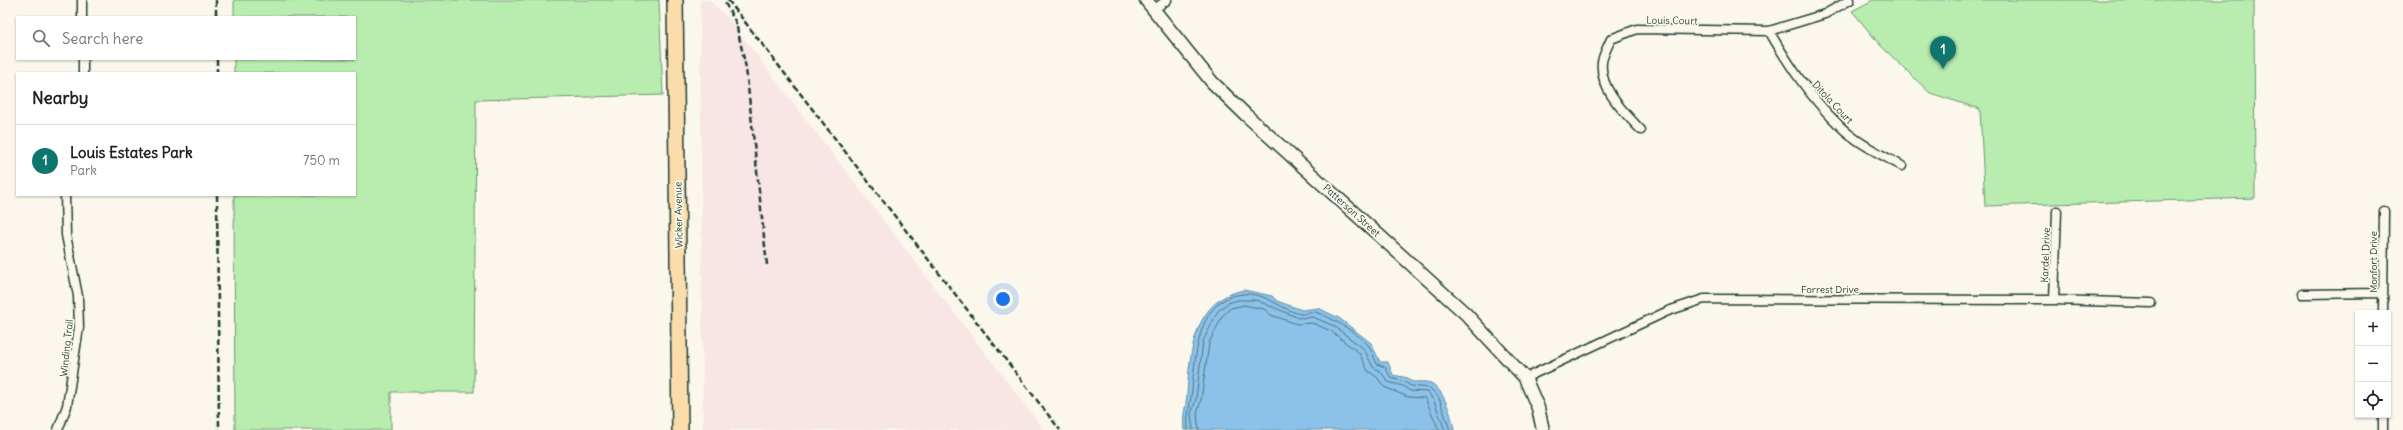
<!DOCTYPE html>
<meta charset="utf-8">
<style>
body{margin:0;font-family:Delius,sans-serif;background:#f2f2f2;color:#222}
.controls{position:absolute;right:12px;bottom:12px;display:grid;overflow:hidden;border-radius:0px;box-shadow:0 1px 3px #0004}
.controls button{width:36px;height:36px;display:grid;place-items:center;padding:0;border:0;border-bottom:1px solid #e0e0e0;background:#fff;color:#222;font:20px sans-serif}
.you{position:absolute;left:1003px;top:299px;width:14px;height:14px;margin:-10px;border:3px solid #fff;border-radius:50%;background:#1a73e8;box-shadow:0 0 0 6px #1a73e833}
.badge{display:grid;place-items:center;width:26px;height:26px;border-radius:50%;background:#0f766e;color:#fff;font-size:13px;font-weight:700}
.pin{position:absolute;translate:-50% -33px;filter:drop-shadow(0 1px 2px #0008)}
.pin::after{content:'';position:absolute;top:21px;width:14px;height:12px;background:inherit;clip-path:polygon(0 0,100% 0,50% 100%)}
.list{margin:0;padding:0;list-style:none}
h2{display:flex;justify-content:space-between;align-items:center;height:52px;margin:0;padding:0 16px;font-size:17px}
h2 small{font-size:13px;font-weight:400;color:#767676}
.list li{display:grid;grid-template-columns:26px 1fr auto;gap:12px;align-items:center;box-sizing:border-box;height:72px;padding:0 16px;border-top:1px solid #e0e0e0}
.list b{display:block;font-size:15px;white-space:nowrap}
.list p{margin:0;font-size:13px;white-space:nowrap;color:#767676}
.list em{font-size:13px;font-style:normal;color:#767676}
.icon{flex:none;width:22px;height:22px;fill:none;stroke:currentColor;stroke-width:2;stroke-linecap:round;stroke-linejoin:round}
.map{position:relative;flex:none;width:2403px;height:430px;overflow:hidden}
.search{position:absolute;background:#fff;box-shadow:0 1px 3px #0004;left:16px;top:16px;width:340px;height:44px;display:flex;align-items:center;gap:10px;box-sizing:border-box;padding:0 14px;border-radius:0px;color:#767676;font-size:15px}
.panel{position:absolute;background:#fff;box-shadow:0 1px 3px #0004;left:16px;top:72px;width:340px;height:124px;border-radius:0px}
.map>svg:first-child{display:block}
.built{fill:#f8e5e5}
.green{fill:#b8edaf;stroke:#6c9572}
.water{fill:#8cc2ea;stroke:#608da1}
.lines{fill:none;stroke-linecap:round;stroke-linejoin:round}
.shore{stroke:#4b727d;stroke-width:1}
.street-casing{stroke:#1f3d34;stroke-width:11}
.secondary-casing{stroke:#1f3d34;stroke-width:15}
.highway-casing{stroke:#1f3d34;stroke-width:18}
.street{stroke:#fbf7ec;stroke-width:8}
.secondary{stroke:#fbf7ec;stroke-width:12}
.highway{stroke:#fbddab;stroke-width:15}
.rail{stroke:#1f3d34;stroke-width:2.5;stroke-dasharray:6 3;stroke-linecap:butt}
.labels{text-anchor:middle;stroke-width:3.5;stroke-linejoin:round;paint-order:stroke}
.street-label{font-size:10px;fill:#1f3d34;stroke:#fbf7ec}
</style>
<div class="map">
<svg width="2403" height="430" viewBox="0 0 2403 430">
<rect width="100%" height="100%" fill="#fbf7ec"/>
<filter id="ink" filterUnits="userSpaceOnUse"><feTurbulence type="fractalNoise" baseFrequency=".025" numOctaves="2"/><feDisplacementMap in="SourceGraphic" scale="8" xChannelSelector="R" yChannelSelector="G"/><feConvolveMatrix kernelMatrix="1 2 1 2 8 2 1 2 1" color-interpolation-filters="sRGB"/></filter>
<g filter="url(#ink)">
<!-- built -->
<path class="built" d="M 700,0 L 709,0 L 728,18 L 1044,430 L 703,430 Z"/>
<!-- green -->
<path class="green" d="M 234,0 L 659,0 L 663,95 L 476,100 L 474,392 L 391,392 L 391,430 L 235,430 L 234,195 L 355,195 L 355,73 L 234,73 L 234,59 L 355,59 L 355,17 L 234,17 Z
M 1873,0 L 2254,0 L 2255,198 L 1985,206 L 1980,109 L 1930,93 L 1881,46 L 1852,11 Z"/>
<!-- water -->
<path class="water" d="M 1244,290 L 1272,296 L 1277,301 L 1302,310 L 1318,308 L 1339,318 L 1371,343 L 1380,362 L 1388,362 L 1393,375 L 1408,378 L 1412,382 C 1418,382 1425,381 1431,383 C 1444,390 1452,416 1454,430 L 1184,430 C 1182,416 1186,407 1187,394 C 1190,351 1194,299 1244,290 Z"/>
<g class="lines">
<!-- shore -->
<path class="shore" d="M 1188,430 C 1187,415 1189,411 1191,397 C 1196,362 1194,298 1243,294 C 1265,292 1280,309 1300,314 C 1305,315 1310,310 1315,312 C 1331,317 1356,332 1368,345 C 1372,350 1374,358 1377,364 L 1385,367 L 1391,378 L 1405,382 L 1411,386 L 1430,388 L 1439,398 L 1450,430
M 1193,430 L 1191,414 L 1196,399 L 1203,341 L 1218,311 L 1228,303 L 1238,300 L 1256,300 L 1299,318 L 1313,317 L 1334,326 L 1364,349 L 1373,367 L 1381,372 L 1388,382 L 1403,386 L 1410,391 L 1428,392 L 1434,401 L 1445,430
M 1199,430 L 1197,414 L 1201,400 L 1209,343 L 1223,315 L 1231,308 L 1244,305 L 1264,309 L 1271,315 L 1297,324 L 1312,323 L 1331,331 L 1359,353 L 1368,371 L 1377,377 L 1384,387 L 1408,397 L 1425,398 L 1439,430"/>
<!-- street casing -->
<g class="street-casing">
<path id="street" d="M 82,0 L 82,17
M 1153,10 L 1167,0
M 1769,31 C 1789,65 1810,97 1838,124 C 1855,142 1880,154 1902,166
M 83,59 L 83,73
M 1641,130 C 1624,112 1599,89 1602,62 C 1603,55 1608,46 1611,39 L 1637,29 L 1769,31 L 1825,14 L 1850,0
M 2302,294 L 2383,293
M 2054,300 L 2057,211
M 2383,313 L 2384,211
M 1525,378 L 1668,311 L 1704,299 L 2054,300 L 2151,303
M 2383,415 L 2383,430
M 58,430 L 67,406 L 79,327 L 78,296 L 66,235 L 65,195"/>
</g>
<!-- secondary casing -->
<g class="secondary-casing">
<path id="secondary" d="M 1146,0 L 1212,82 L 1246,115 L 1466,314 L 1525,378 L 1538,408 L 1543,430"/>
</g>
<!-- highway casing -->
<g class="highway-casing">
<path id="highway" d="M 675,0 L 680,430"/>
</g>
<!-- street -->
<use href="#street" class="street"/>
<!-- secondary -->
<use href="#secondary" class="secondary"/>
<!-- highway -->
<use href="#highway" class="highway"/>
<!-- rail -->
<path class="rail" d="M 216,0 L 216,17
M 728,0 L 1060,430
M 725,3 L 736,23 L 746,68 L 767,265
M 217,59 L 217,73
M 217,195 L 219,430"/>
</g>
</g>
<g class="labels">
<!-- street labels -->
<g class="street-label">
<text transform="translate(1672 20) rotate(1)" y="4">Louis Court</text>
<text transform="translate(1833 102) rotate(47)" y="4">Ditola Court</text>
<text transform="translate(1352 210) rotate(42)" y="4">Patterson Street</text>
<text transform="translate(678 215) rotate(-91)" y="4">Wicker Avenue</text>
<text transform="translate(2045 255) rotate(-88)" y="4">Kardel Drive</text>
<text transform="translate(2373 262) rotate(-90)" y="4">Monfort Drive</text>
<text x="1830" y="293">Forrest Drive</text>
<text transform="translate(66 348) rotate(-84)" y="4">Winding Trail</text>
</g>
</g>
</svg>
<div class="controls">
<button>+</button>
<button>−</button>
<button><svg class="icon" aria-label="locate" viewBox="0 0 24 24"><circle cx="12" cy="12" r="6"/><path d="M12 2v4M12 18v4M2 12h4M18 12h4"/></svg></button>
</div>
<div class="you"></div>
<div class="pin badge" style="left:1943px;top:69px">1</div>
<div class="search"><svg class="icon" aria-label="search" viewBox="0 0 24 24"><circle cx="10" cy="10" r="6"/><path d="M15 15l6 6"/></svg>Search here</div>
<section class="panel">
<h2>Nearby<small></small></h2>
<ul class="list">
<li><span class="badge">1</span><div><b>Louis Estates Park</b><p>Park</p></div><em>750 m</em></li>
</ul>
</section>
</div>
